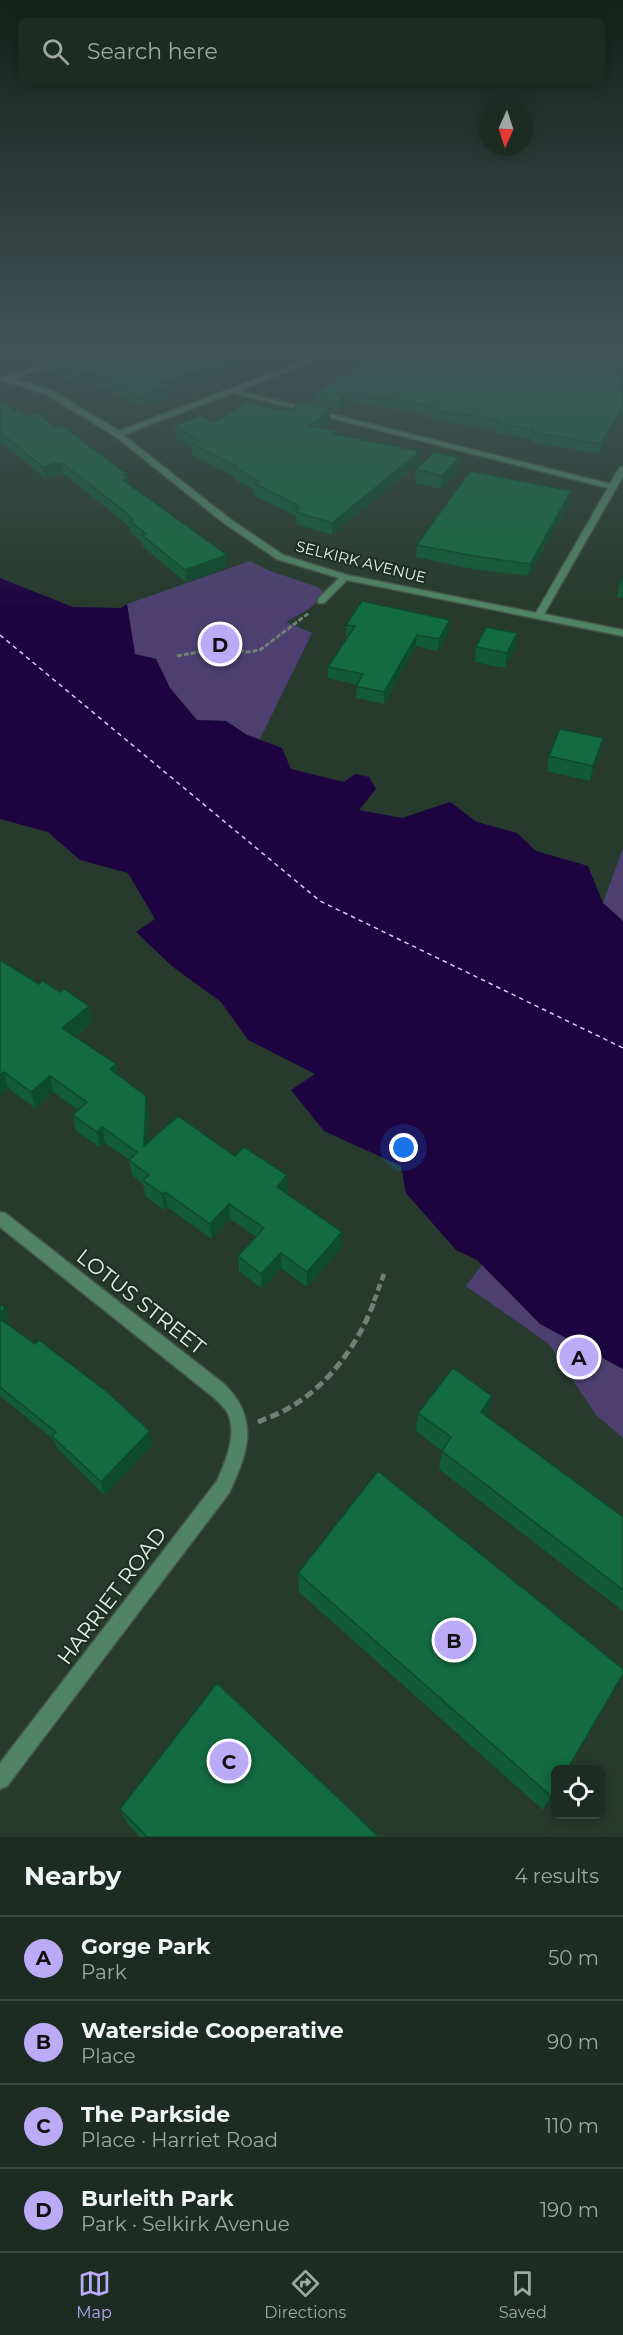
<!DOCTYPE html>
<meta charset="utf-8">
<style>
body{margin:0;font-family:Montserrat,sans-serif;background:#25342a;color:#f1f3f6}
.controls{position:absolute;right:18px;bottom:18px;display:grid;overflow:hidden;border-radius:9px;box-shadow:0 3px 15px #0003}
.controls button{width:54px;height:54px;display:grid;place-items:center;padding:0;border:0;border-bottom:2px solid #3a4840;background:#1c2c22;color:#f1f3f6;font:30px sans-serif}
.compass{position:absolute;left:479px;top:102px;width:54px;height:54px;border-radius:50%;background:#1c2c22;box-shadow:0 3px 15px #0003;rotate:183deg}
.you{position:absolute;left:404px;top:1148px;width:21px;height:21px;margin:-15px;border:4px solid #fff;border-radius:50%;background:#1a73e8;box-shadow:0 0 0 9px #1a73e833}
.badge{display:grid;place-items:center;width:39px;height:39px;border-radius:50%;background:#bbaaf6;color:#111;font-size:20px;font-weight:700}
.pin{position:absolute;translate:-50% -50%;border:3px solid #fff;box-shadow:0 2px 6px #0006}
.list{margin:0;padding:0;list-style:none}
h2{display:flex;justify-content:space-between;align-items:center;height:78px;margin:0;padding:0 24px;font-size:26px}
h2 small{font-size:20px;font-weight:400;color:#a0a7a5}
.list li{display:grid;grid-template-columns:39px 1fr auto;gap:18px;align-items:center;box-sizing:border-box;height:84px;padding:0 24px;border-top:2px solid #3a4840}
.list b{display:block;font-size:22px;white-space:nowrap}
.list p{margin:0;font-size:20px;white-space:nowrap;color:#a0a7a5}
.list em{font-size:20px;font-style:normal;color:#a0a7a5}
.icon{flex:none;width:33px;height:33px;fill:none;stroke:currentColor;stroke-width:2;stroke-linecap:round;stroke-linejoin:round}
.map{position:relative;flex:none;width:623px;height:1837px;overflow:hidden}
.search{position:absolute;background:#1c2c22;box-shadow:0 3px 15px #0003;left:18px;right:18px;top:18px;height:66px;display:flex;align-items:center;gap:15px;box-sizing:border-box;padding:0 21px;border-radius:9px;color:#a0a7a5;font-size:22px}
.sheet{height:414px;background:#1c2c22}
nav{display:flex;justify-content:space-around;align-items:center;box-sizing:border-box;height:84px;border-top:2px solid #3a4840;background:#1c2c22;font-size:16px;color:#a0a7a5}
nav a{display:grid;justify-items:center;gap:3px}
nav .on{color:#bbaaf6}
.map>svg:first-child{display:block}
.green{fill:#4d4071}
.water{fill:#1d0441}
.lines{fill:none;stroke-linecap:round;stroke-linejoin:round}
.ferry{stroke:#d6cef5;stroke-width:1.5;stroke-dasharray:4.5 4;stroke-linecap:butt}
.street-casing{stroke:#45584b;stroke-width:3}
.path-far2{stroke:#6f8075;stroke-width:3;stroke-dasharray:5 2;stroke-linecap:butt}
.path-far1{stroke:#6f8075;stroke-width:4.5;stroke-dasharray:7 4;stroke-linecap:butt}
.path{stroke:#6f8075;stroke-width:5;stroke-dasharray:9 4.5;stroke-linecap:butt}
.street{fill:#518465;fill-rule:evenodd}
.wall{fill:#115b38}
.shaded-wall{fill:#0e4a2e}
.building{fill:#146a41;stroke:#0e4a2e;stroke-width:1.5}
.labels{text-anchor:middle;stroke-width:4.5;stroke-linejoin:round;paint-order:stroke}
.far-street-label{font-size:15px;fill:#e7f3eb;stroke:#1c3024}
.near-street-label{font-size:21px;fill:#e7f3eb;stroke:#1c3024}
</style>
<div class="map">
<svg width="623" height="1837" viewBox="0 0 623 1837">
<rect width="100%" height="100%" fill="#263a2d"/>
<!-- green -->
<path class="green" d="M 250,561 L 270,571 L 318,587 L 323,592 L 323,596 L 309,609 L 286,622 L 312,633 L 260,739 L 247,735 L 226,721 L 197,720 L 170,688 L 156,659 L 135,655 L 127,604 Z
M 623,848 L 623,921 L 603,903 Z
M 482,1265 L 541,1324 L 623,1369 L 623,1438 L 596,1415 L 549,1344 L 466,1286 Z"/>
<!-- water -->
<path class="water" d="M 0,578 L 73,607 L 121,608 L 127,604 L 135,654 L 156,659 L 170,688 L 197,720 L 226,721 L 247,735 L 282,748 L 291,769 L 344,782 L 355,774 L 369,777 L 376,789 L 359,810 L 402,818 L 450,802 L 477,822 L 517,833 L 536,851 L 588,866 L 603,903 L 623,921 L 623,1369 L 540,1324 L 477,1260 L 456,1250 L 406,1193 L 401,1166 L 324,1131 L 291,1090 L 315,1074 L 248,1040 L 221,1002 L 173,967 L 136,932 L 155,919 L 128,873 L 80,860 L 48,832 L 0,819 Z"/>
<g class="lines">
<!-- ferry -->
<path class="ferry" d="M 0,635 L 320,901 L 623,1048"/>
<!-- street casing -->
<g class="street-casing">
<path id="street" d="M 83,351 L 92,351 L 12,379 L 51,390 L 119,431 L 330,351 L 339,351 L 239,391 L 610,484 L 620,467 L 623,467 L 623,476 L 544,614 L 623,630 L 623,636 L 347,580 L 324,603 L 318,603 L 318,599 L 339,578 L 277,559 L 224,523 L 115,436 L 45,394 L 0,380 L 0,376 L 4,377 ZM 232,393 L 608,488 L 536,613 L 347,575 L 283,555 L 230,519 L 123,435 Z
M 0,1212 L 5,1213 L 224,1384 C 260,1419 248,1453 229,1493 L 7,1786 L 0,1789 L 0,1763 L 217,1481 C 226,1461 239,1431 226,1410 C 222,1405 217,1400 212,1396 L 0,1227 Z"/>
</g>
<!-- path-far2 -->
<path class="path-far2" d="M 177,656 L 225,647 L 247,652 L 260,650 L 309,613"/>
<!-- path-far1 -->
<path class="path-far1" d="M 374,1301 L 384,1274"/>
<!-- path -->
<path class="path" d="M 258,1422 C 269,1417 282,1413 292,1406 C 330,1384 361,1340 375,1299"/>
<!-- street -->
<use href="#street" class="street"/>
</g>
<!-- wall -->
<path class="wall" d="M 0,351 L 280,351 L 270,356 L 169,391 L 169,396 L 141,407 L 92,382 L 80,386 L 46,369 L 45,361 L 36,364 L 28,360 L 4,368 L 0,365 Z
M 376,351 L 623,351 L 623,413 L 599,454 L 531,442 L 531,439 L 496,433 L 496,430 L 429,419 L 429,415 L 349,402 L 337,413 L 330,412 L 330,420 L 321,428 L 337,431 L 337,435 L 419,463 L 332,535 L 296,524 L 296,516 L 254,496 L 254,490 L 234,479 L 234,476 L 193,456 L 192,448 L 175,437 L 174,426 L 214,422 L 290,411 L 312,404 L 312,397 Z
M 0,402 L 27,416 L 56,428 L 127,478 L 129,484 L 227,555 L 227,567 L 186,582 L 143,547 L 143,543 L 131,533 L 130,527 L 63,473 L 45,478 L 0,442 Z
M 459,458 L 458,472 L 441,489 L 415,483 L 416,469 Z
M 571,491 L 570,503 L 528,576 L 473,569 L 416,557 L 417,545 Z
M 623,576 L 623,598 L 617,597 L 620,583 Z
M 346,625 L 449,632 L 438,651 L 416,646 L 384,704 L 356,698 L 357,685 L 328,678 L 328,667 L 348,637 L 346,636 Z
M 517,633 L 515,647 L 505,668 L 475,662 L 476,647 Z
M 603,738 L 600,753 L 590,781 L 547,771 L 549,756 Z
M 0,960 L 39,984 L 60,992 L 89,1006 L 92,1022 L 75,1037 L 116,1064 L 118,1075 L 146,1096 L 149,1112 L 147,1143 L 235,1156 L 287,1175 L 288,1191 L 285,1193 L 342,1232 L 342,1247 L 307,1287 L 281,1268 L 262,1289 L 239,1271 L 238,1256 L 256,1237 L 230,1219 L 212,1239 L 167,1207 L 164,1210 L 145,1196 L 143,1184 L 132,1175 L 129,1160 L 105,1143 L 100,1147 L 76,1131 L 73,1115 L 78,1110 L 53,1092 L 35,1108 L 8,1088 L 0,1095 Z
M 0,1304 L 5,1308 L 10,1322 L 7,1324 L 153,1444 L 104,1495 L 57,1448 L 54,1440 L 0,1396 Z
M 492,1396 L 487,1416 L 623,1517 L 623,1611 L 439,1469 L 442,1451 L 416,1431 L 418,1413 Z
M 298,1573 L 555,1789 L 543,1810 L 299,1592 Z
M 120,1809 L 379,1837 L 140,1837 L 127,1823 Z"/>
<!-- shaded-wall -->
<path class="shaded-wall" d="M 24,351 L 27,351 L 28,360 L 4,368 L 3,358 Z
M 43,351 L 76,351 L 45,359 L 45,361 L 36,364 L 34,354 Z
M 256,351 L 280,351 L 270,356 L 169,391 L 169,396 L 141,407 L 140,396 L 162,383 Z
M 91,371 L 92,382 L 80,386 L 79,376 Z
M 349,392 L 349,402 L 337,413 L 338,403 Z
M 623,406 L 623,413 L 599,454 L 601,444 Z
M 330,409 L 330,420 L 309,438 L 309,426 Z
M 420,451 L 419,463 L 332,535 L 332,523 Z
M 459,458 L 458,472 L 441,489 L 442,476 Z
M 61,462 L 63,473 L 45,478 L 43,467 Z
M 127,474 L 129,490 L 125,491 L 123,475 Z
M 571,491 L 570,503 L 528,576 L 530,564 Z
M 227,555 L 227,567 L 186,582 L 185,570 Z
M 450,620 L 449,632 L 438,651 L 439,639 Z
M 517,633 L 515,647 L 505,668 L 507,653 Z
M 417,635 L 416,646 L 384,704 L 384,692 Z
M 603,738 L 600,753 L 590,781 L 593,766 Z
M 89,1006 L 92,1022 L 65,1044 L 62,1028 Z
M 116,1064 L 118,1080 L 110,1069 Z
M 4,1072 L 8,1088 L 0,1095 L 0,1075 Z
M 50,1076 L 53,1092 L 35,1108 L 31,1092 Z
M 146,1096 L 149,1112 L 147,1162 L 144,1146 Z
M 102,1127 L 105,1143 L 100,1147 L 97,1132 Z
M 287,1175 L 288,1191 L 277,1202 L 277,1187 Z
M 165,1192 L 167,1207 L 164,1210 L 162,1194 Z
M 229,1204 L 230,1219 L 212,1239 L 210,1224 Z
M 342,1232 L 342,1247 L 307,1287 L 307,1272 Z
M 281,1253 L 281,1268 L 262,1289 L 261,1274 Z
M 5,1308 L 10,1322 L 1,1330 L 0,1313 Z
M 492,1396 L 488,1414 L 477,1430 L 481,1412 Z
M 150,1431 L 153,1444 L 104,1495 L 101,1482 Z"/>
<!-- building -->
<path class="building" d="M 0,351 L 24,351 L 3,358 L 0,356 Z
M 29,351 L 43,351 L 34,354 Z
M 68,351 L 256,351 L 162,383 L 168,386 L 140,396 L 91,371 L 79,376 L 45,359 Z
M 376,351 L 525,351 L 623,372 L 623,406 L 601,444 L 532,432 L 534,429 L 497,423 L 498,420 L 429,409 L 432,406 L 349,392 L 338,403 L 312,397 Z
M 559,351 L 623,351 L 623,365 Z
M 0,402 L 27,416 L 38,413 L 56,428 L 62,426 L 127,474 L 123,475 L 128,478 L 123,480 L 227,555 L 185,570 L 142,535 L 146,534 L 130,521 L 133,520 L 129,515 L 61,462 L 43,467 L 0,432 Z
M 303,402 L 330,409 L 309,426 L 337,431 L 334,434 L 420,451 L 332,523 L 296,512 L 299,509 L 296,508 L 299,506 L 254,483 L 259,481 L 233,467 L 237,466 L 192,444 L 200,441 L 174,426 L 200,415 L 214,422 L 246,403 L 290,411 Z
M 434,452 L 459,458 L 442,476 L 416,469 Z
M 470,471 L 571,491 L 530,564 L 474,556 L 417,545 Z
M 623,576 L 623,584 L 620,583 Z
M 362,601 L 450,620 L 439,639 L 417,635 L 384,692 L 356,686 L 363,674 L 328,667 L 355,626 L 346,625 Z
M 486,627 L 517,633 L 507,653 L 476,647 Z
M 560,729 L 603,738 L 593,766 L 549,756 Z
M 0,960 L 39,984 L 43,981 L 60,992 L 64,989 L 89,1006 L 62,1028 L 116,1064 L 110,1069 L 146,1096 L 144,1146 L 178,1116 L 235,1156 L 244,1147 L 287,1175 L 277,1187 L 342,1232 L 307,1272 L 281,1253 L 261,1274 L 238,1256 L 264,1228 L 229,1204 L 210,1224 L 165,1192 L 162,1194 L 143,1180 L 149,1175 L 129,1160 L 137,1152 L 102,1127 L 97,1132 L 73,1115 L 87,1102 L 50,1076 L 31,1092 L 4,1072 L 0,1075 Z
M 0,1304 L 5,1308 L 0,1313 Z
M 0,1319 L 35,1344 L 39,1340 L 106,1391 L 150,1431 L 101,1482 L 52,1436 L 56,1432 L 0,1387 Z
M 453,1368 L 492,1396 L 481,1412 L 623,1517 L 623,1590 L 442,1451 L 451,1437 L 418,1413 Z
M 378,1471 L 623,1669 L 623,1674 L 567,1770 L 555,1770 L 555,1789 L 551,1796 L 298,1573 Z
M 217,1683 L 379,1837 L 147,1837 L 120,1809 Z"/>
<!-- sky -->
<linearGradient id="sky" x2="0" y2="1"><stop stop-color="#152019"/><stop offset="0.58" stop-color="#415557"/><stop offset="1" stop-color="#415557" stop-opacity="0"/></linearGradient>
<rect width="623" height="608" fill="url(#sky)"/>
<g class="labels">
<!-- far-street labels -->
<g class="far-street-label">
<text transform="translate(361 562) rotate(14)" y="5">SELKIRK AVENUE</text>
</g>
<!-- near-street labels -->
<g class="near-street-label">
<text transform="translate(141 1302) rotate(38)" y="7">LOTUS STREET</text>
<text transform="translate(112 1596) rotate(-53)" y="7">HARRIET ROAD</text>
</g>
</g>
</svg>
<div class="controls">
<button><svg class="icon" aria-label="locate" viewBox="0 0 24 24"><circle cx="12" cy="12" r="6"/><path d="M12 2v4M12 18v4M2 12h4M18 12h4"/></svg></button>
</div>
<svg class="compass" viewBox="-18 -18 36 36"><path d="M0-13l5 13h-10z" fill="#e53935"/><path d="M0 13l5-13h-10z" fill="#a0a7a5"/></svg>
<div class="you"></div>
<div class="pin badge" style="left:579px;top:1357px">A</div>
<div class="pin badge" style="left:454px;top:1640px">B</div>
<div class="pin badge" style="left:229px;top:1761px">C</div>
<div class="pin badge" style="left:220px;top:644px">D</div>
<div class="search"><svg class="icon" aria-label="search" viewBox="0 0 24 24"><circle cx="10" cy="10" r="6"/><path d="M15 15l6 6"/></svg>Search here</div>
</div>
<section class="sheet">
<h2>Nearby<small>4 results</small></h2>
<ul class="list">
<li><span class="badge">A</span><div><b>Gorge Park</b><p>Park</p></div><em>50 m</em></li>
<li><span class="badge">B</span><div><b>Waterside Cooperative</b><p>Place</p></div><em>90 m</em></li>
<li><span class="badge">C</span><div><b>The Parkside</b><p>Place · Harriet Road</p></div><em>110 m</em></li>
<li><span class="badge">D</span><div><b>Burleith Park</b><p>Park · Selkirk Avenue</p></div><em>190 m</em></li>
</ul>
</section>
<nav>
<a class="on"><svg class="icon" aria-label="map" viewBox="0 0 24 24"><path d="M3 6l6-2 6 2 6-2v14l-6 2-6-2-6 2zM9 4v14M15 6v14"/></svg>Map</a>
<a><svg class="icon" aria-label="directions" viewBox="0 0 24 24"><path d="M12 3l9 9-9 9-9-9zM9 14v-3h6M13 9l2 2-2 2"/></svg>Directions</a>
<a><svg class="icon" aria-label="saved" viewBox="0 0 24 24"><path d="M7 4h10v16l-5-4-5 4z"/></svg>Saved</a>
</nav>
